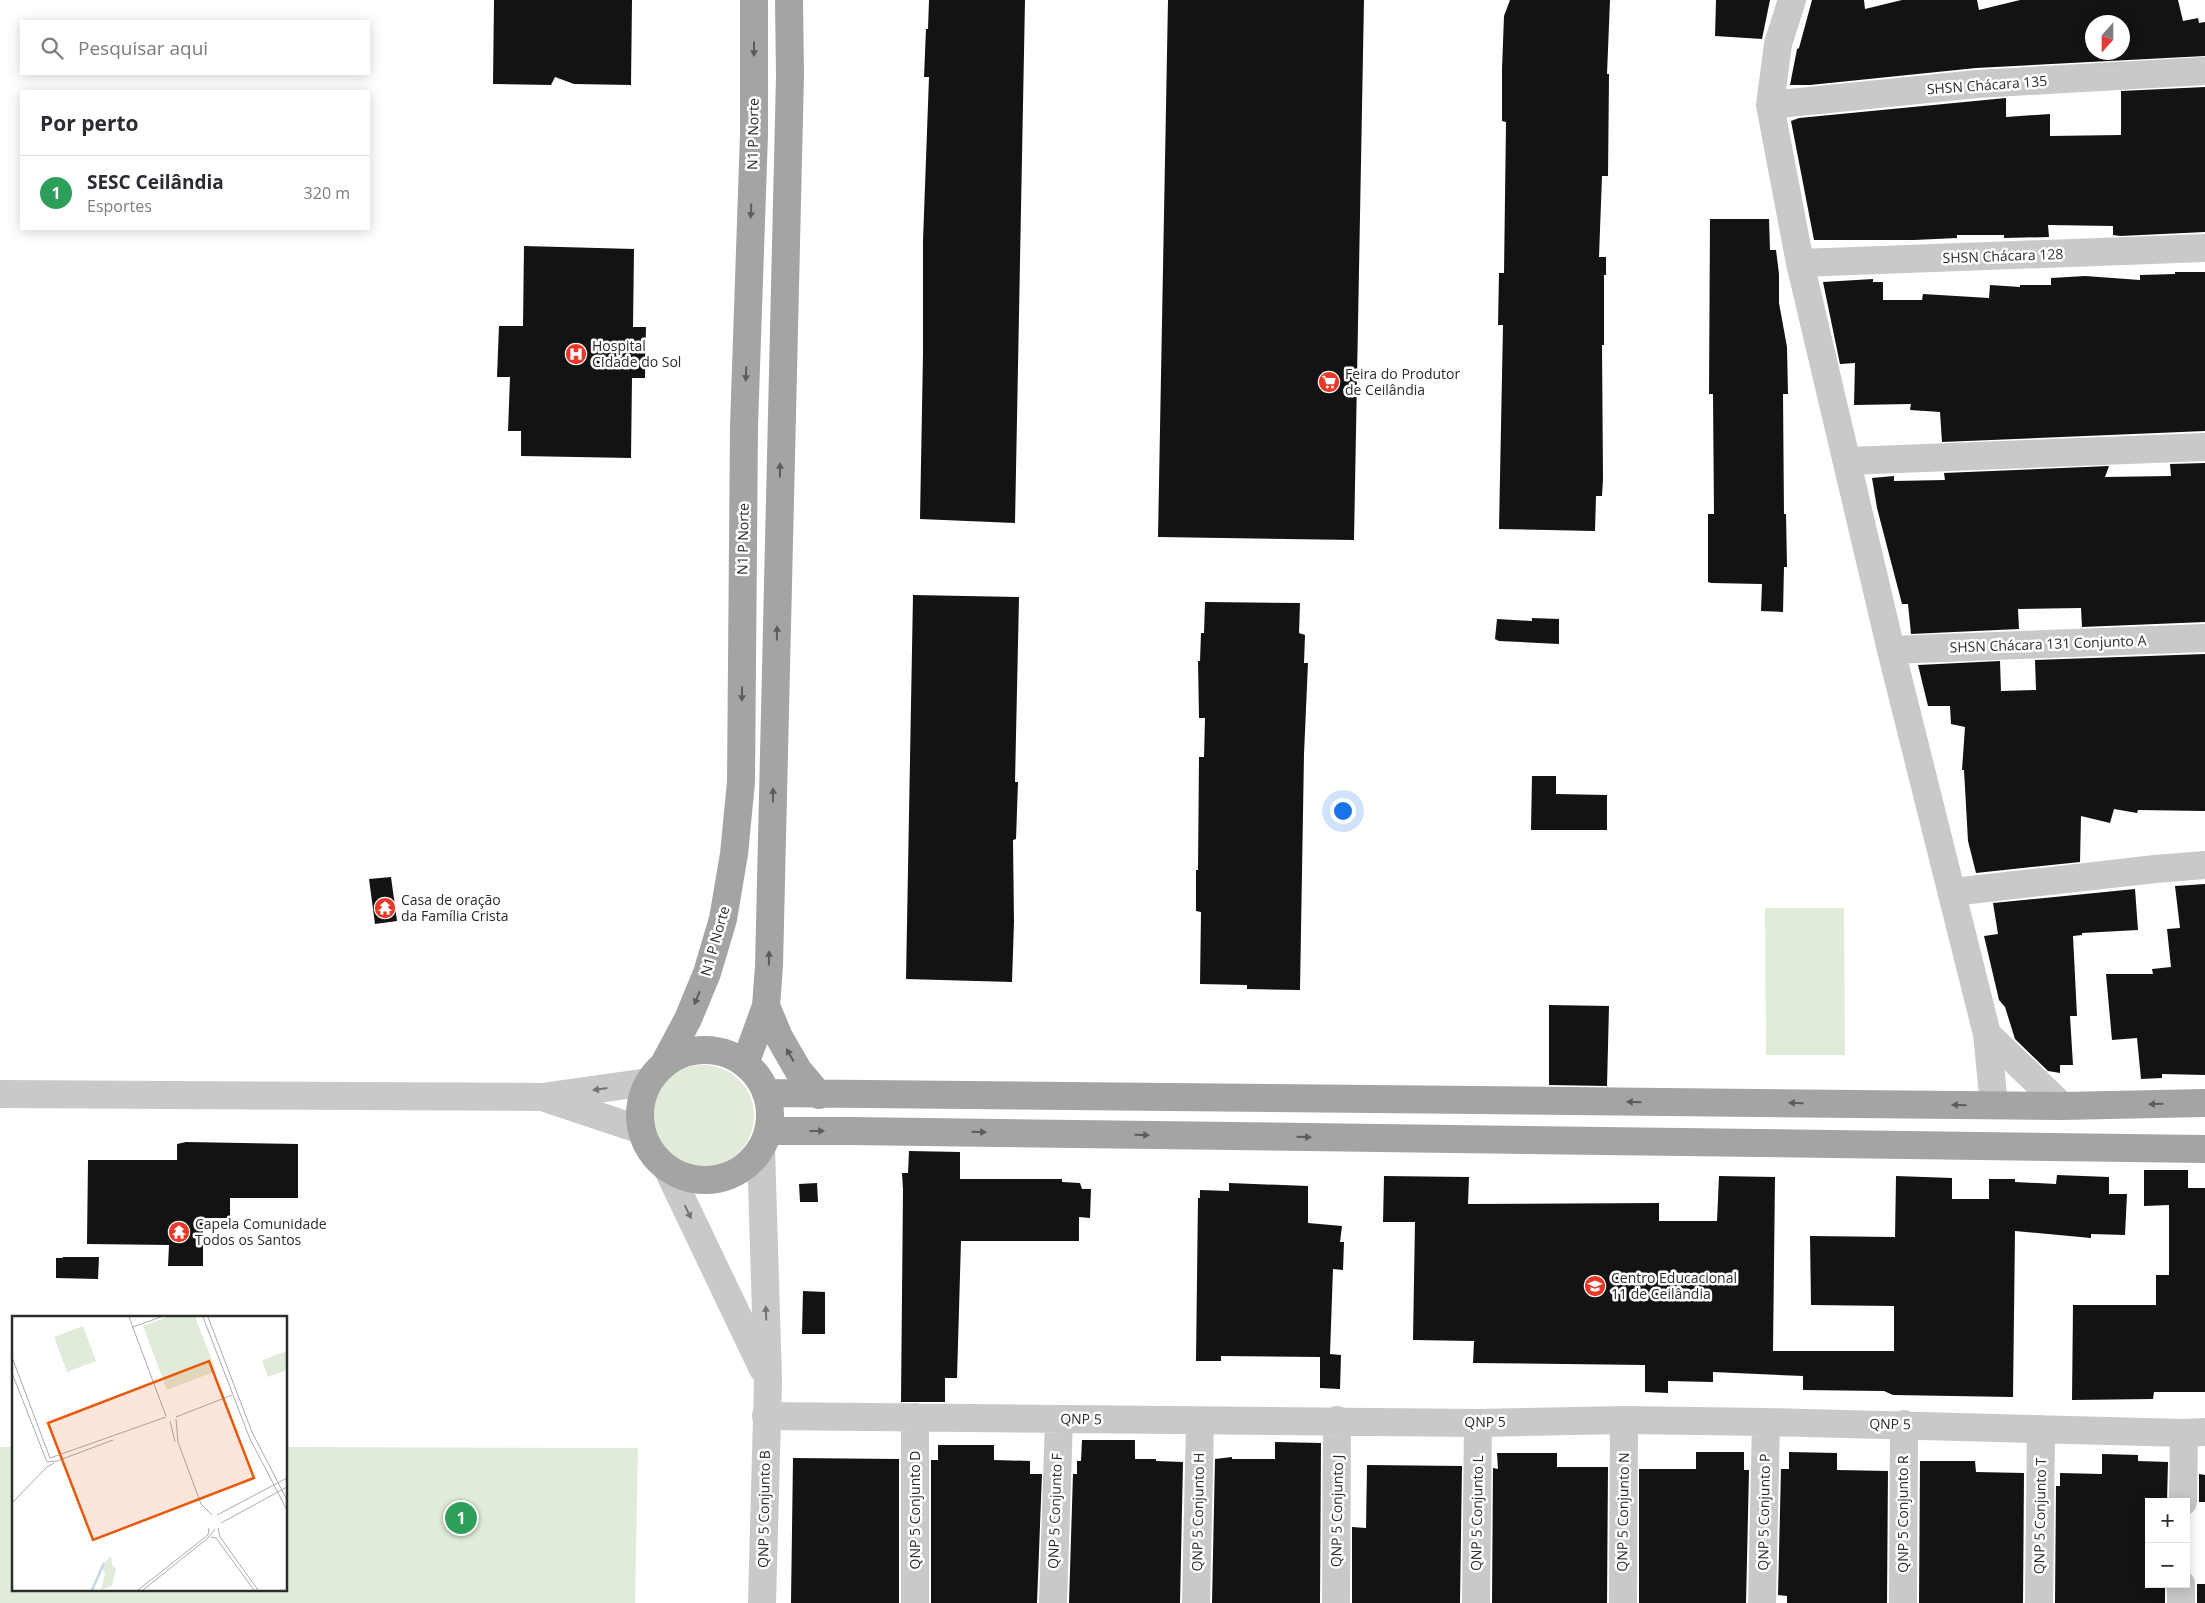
<!DOCTYPE html>
<html lang="pt">
<meta charset="utf-8">
<style>
body{margin:0;font-family:"Open Sans",sans-serif;background:#f7f7f7;color:#2b2b33}
.controls{position:absolute;right:15px;bottom:15px;display:grid;overflow:hidden;border-radius:0px;box-shadow:0 2px 12px #0003}
.controls button{width:45px;height:45px;display:grid;place-items:center;padding:0;border:0;border-bottom:1px solid #e1e1e2;background:#fff;color:#2b2b33;font:25px sans-serif}
.compass{position:absolute;left:2085px;top:15px;width:45px;height:45px;border-radius:50%;background:#fff;box-shadow:0 2px 12px #0003;rotate:201deg}
.you{position:absolute;left:1342px;top:810px;width:18px;height:18px;margin:-12px;border:4px solid #fff;border-radius:50%;background:#1a73e8;box-shadow:0 0 0 8px #1a73e833}
.badge{display:grid;place-items:center;width:32px;height:32px;border-radius:50%;background:#0b8043;color:#fff;font-size:16px;font-weight:700}
.pin{position:absolute;translate:-50% -50%;border:2px solid #fff;box-shadow:0 1px 5px #0006}
.list{margin:0;padding:0;list-style:none}
h2{display:flex;justify-content:space-between;align-items:center;height:65px;margin:0;padding:0 20px;font-size:21px}
h2 small{font-size:16px;font-weight:400;color:#7c7c81}
.list li{display:grid;grid-template-columns:32px 1fr auto;gap:15px;align-items:center;box-sizing:border-box;height:75px;padding:0 20px;border-top:1px solid #e1e1e2}
.list b{display:block;font-size:19px;white-space:nowrap}
.list p{margin:0;font-size:16px;white-space:nowrap;color:#7c7c81}
.list em{font-size:16px;font-style:normal;color:#7c7c81}
.icon{flex:none;width:28px;height:28px;fill:none;stroke:currentColor;stroke-width:2;stroke-linecap:round;stroke-linejoin:round}
.map{position:relative;flex:none;width:2205px;height:1603px;overflow:hidden}
.search{position:absolute;background:#fff;box-shadow:0 2px 12px #0003;left:20px;top:20px;width:350px;height:55px;display:flex;align-items:center;gap:12px;box-sizing:border-box;padding:0 18px;border-radius:0px;color:#7c7c81;font-size:19px}
.panel{position:absolute;background:#fff;box-shadow:0 2px 12px #0003;left:20px;top:90px;width:350px;height:140px;border-radius:0px}
.map>svg:first-child{display:block}
.green{fill:#e0ebd9}
.building{fill:#131313;fill-rule:evenodd}
.lines{fill:none;stroke-linecap:round;stroke-linejoin:round}
.minor{stroke:#c9c9c9;stroke-width:28}
.major{stroke:#a4a4a4;stroke-width:28}
.oneway{fill:#5c5c5c}
.oneway2{fill:#737373}
.labels{text-anchor:middle;stroke-width:5;stroke-linejoin:round;paint-order:stroke}
.street-label{font-size:14px;fill:#2c2c2c;stroke:#fff}
.poi-label{font-size:14px;fill:#2c2c2c;stroke:#fff;text-anchor:start}
.inset-river{fill:none;stroke:#c4d6ec;stroke-width:2.5}
.inset-road{fill:none;stroke:#ababab;stroke-width:1}
.view{fill:#e8590c;fill-opacity:0.15;stroke:#e8590c;stroke-width:2.5}
.inset-edge{fill:none;stroke:#2c2c2c;stroke-width:2.5}
</style>
<div class="map">
<svg width="2205" height="1603" viewBox="0 0 2205 1603">
<rect width="100%" height="100%" fill="#fff"/>
<!-- green -->
<path class="green" d="M 1765,908 L 1844,908 L 1845,1055 L 1766,1055 Z
M652 1116a51 51 0 1 1 102 0a51 51 0 1 1-102 0Z
M 0,1447 L 14,1447 L 14,1589 L 286,1589 L 286,1447 L 638,1448 L 635,1603 L 0,1603 Z"/>
<!-- building -->
<path class="building" d="M 494,0 L 632,0 L 631,85 L 574,84 L 555,77 L 551,85 L 493,84 Z
M 929,0 L 1025,0 L 1015,523 L 920,519 L 923,354 L 923,241 L 929,77 L 924,77 L 926,29 L 928,29 Z
M 1168,0 L 1364,0 L 1354,540 L 1158,537 Z
M 1510,0 L 1610,0 L 1607,74 L 1609,74 L 1608,176 L 1602,176 L 1599,257 L 1606,257 L 1606,275 L 1604,275 L 1604,345 L 1602,345 L 1603,479 L 1602,496 L 1596,496 L 1595,531 L 1499,529 L 1503,325 L 1498,325 L 1499,273 L 1504,273 L 1506,122 L 1502,121 L 1502,69 L 1504,16 Z
M 1716,0 L 1770,0 L 1762,39 L 1715,36 Z
M 1812,0 L 1864,0 L 1865,9 L 1902,0 L 1977,0 L 1979,10 L 2020,0 L 2178,0 L 2183,21 L 2198,18 L 2199,23 L 2205,22 L 2205,56 L 1976,68 L 1810,85 L 1790,85 L 1797,49 L 1799,48 ZM 2092,22 L 2122,22 L 2122,52 L 2092,52 Z
M 2205,87 L 2205,232 L 2120,236 L 2113,235 L 2113,226 L 2048,225 L 2049,237 L 2004,238 L 2004,235 L 1957,235 L 1957,238 L 1914,240 L 1814,240 L 1791,121 L 1799,118 L 2006,98 L 2006,117 L 2050,114 L 2050,136 L 2121,135 L 2121,91 Z
M 1710,219 L 1769,219 L 1770,250 L 1776,250 L 1779,274 L 1779,303 L 1787,347 L 1788,394 L 1783,394 L 1784,514 L 1786,514 L 1787,567 L 1784,567 L 1783,612 L 1761,611 L 1762,584 L 1711,583 L 1708,582 L 1708,514 L 1714,514 L 1713,394 L 1709,394 Z
M 524,246 L 634,249 L 633,327 L 646,327 L 645,378 L 632,378 L 631,458 L 521,456 L 521,431 L 508,431 L 510,377 L 497,377 L 499,326 L 523,326 Z
M 2175,272 L 2205,272 L 2205,431 L 1942,442 L 1940,412 L 1910,410 L 1911,404 L 1854,405 L 1855,363 L 1840,364 L 1823,282 L 1873,279 L 1873,282 L 1883,282 L 1883,300 L 1922,300 L 1923,294 L 1989,298 L 1990,285 L 2020,287 L 2020,285 L 2051,285 L 2051,278 L 2085,276 L 2140,280 L 2140,275 L 2175,274 Z
M 2205,463 L 2205,622 L 2082,627 L 2081,608 L 2018,609 L 2019,629 L 1911,634 L 1908,604 L 1902,604 L 1877,508 L 1872,478 L 1894,476 L 1894,481 L 1945,480 L 1944,473 L 2109,466 L 2105,477 L 2171,476 L 2170,464 Z
M 913,595 L 1019,597 L 1015,782 L 1018,782 L 1016,839 L 1013,840 L 1014,922 L 1012,982 L 906,979 Z
M 1205,602 L 1300,603 L 1299,633 L 1305,635 L 1304,663 L 1308,663 L 1304,754 L 1300,990 L 1247,989 L 1247,985 L 1200,984 L 1201,912 L 1196,911 L 1196,870 L 1198,870 L 1199,757 L 1204,757 L 1205,718 L 1199,718 L 1198,661 L 1200,661 L 1201,633 L 1204,633 Z
M 1532,618 L 1559,619 L 1559,644 L 1499,641 L 1495,639 L 1497,619 L 1532,621 Z
M 2205,654 L 2205,811 L 2138,810 L 2137,813 L 2114,809 L 2110,823 L 2081,816 L 2080,862 L 1976,873 L 1968,841 L 1964,770 L 1962,770 L 1965,727 L 1951,724 L 1950,706 L 1928,706 L 1918,665 L 2000,661 L 2001,691 L 2036,690 L 2035,660 Z
M 1532,776 L 1556,776 L 1556,794 L 1607,795 L 1607,830 L 1531,830 Z
M 391,877 L 397,921 L 375,924 L 369,879 Z
M 2205,884 L 2205,1075 L 2162,1074 L 2162,1078 L 2141,1079 L 2137,1038 L 2112,1040 L 2106,974 L 2153,974 L 2152,969 L 2171,967 L 2167,929 L 2180,928 L 2175,886 Z
M 2135,889 L 2138,930 L 2082,933 L 2082,935 L 2073,936 L 2077,1016 L 2070,1016 L 2073,1065 L 2060,1065 L 2060,1073 L 2048,1071 L 2015,1039 L 2005,1007 L 1999,1000 L 1984,936 L 1998,934 L 1993,903 Z
M 1549,1005 L 1609,1006 L 1607,1086 L 1549,1085 Z
M 186,1142 L 298,1144 L 298,1198 L 230,1198 L 230,1218 L 203,1218 L 203,1266 L 168,1266 L 169,1245 L 87,1244 L 88,1160 L 177,1160 L 177,1144 Z
M 909,1151 L 960,1152 L 960,1179 L 1062,1179 L 1062,1182 L 1080,1183 L 1082,1189 L 1091,1189 L 1090,1218 L 1079,1217 L 1079,1241 L 961,1241 L 957,1378 L 945,1378 L 945,1402 L 901,1402 L 903,1190 L 902,1173 L 908,1173 Z
M 2144,1170 L 2188,1170 L 2188,1188 L 2205,1188 L 2205,1392 L 2154,1392 L 2153,1399 L 2072,1400 L 2073,1305 L 2156,1305 L 2156,1275 L 2169,1275 L 2169,1205 L 2144,1206 Z
M 2057,1175 L 2109,1177 L 2109,1194 L 2127,1194 L 2125,1235 L 2091,1234 L 2091,1238 L 2015,1231 L 2013,1397 L 1893,1395 L 1884,1391 L 1803,1390 L 1803,1376 L 1713,1372 L 1713,1382 L 1668,1381 L 1668,1393 L 1645,1392 L 1645,1365 L 1473,1363 L 1474,1341 L 1413,1340 L 1415,1222 L 1383,1222 L 1384,1176 L 1469,1177 L 1468,1204 L 1659,1203 L 1659,1221 L 1717,1221 L 1719,1176 L 1775,1177 L 1773,1351 L 1894,1351 L 1894,1306 L 1811,1305 L 1810,1236 L 1895,1237 L 1896,1176 L 1952,1178 L 1952,1199 L 1989,1199 L 1989,1179 L 2015,1179 L 2015,1182 L 2056,1184 Z
M 817,1183 L 818,1202 L 800,1202 L 799,1184 Z
M 1229,1183 L 1308,1186 L 1308,1223 L 1342,1226 L 1340,1242 L 1344,1242 L 1343,1270 L 1333,1269 L 1330,1354 L 1341,1355 L 1340,1389 L 1320,1388 L 1320,1357 L 1221,1356 L 1221,1361 L 1196,1361 L 1198,1198 L 1200,1198 L 1200,1190 L 1229,1191 Z
M 63,1257 L 99,1257 L 98,1279 L 56,1278 L 56,1258 L 63,1258 Z
M 803,1291 L 825,1292 L 825,1334 L 802,1334 Z
M 1082,1440 L 1135,1440 L 1135,1459 L 1156,1459 L 1156,1461 L 1183,1462 L 1180,1603 L 1069,1603 L 1073,1474 L 1077,1474 L 1077,1461 L 1081,1461 Z
M 1275,1442 L 1321,1443 L 1320,1603 L 1212,1603 L 1215,1459 L 1232,1457 L 1232,1459 L 1275,1459 Z
M 938,1445 L 994,1445 L 994,1460 L 1030,1461 L 1030,1474 L 1042,1474 L 1037,1603 L 931,1603 L 931,1460 L 938,1460 Z
M 1696,1452 L 1744,1452 L 1744,1470 L 1749,1470 L 1746,1603 L 1639,1603 L 1639,1469 L 1696,1469 Z
M 1789,1452 L 1837,1453 L 1837,1470 L 1888,1471 L 1887,1603 L 1787,1603 L 1787,1596 L 1778,1595 L 1781,1469 L 1789,1469 Z
M 1497,1453 L 1557,1453 L 1557,1467 L 1608,1467 L 1607,1603 L 1492,1603 L 1493,1468 L 1498,1469 Z
M 2102,1454 L 2138,1455 L 2138,1461 L 2168,1462 L 2167,1502 L 2149,1502 L 2149,1584 L 2165,1584 L 2165,1603 L 2055,1603 L 2056,1486 L 2060,1486 L 2060,1473 L 2102,1474 Z
M 793,1458 L 899,1459 L 899,1603 L 791,1603 Z
M 1920,1461 L 1975,1461 L 1976,1472 L 2024,1473 L 2023,1603 L 1919,1603 Z
M 1367,1465 L 1462,1466 L 1460,1603 L 1352,1603 L 1352,1527 L 1366,1528 Z
M 2199,1474 L 2205,1475 L 2205,1502 L 2199,1502 Z
M 2197,1584 L 2205,1584 L 2205,1603 L 2197,1603 Z"/>
<g class="lines">
<!-- minor -->
<path class="minor" d="M 1792,0 L 1778,44 L 1770,105 L 1800,263 L 1891,650 L 1987,1034 L 1994,1105
M 1770,105 L 1977,84 L 2205,71
M 1800,263 L 2205,248
M 1848,461 L 2205,447
M 1891,650 L 2205,638
M 1953,892 L 2155,869 L 2205,865
M 1987,1034 L 2062,1106
M 0,1094 L 542,1097 L 648,1082
M 548,1099 L 641,1130
M 761,1148 L 768,1380 L 762,1603
M 667,1168 L 763,1369
M 766,1416 L 1478,1423 L 1624,1420 L 1766,1422 L 2184,1433 L 2205,1432
M 2183,1502 L 2184,1433
M 915,1603 L 915,1417
M 1053,1603 L 1059,1419
M 1196,1603 L 1200,1421
M 1336,1603 L 1337,1420
M 1476,1603 L 1478,1423
M 1623,1603 L 1624,1420
M 1762,1603 L 1766,1422
M 1903,1603 L 1904,1424
M 2039,1603 L 2041,1429
M 2181,1603 L 2181,1584"/>
<!-- major -->
<path class="major" d="M 766,1006 L 779,1037 L 798,1070 L 819,1095
M640 1115a65 65 0 1 1 130 0a65 65 0 1 1-130 0Z
M 664,1064 L 688,1019 L 707,973 L 723,919 L 734,854 L 741,782 L 744,426 L 754,134 L 754,0
M 745,1064 L 766,1006 L 769,966 L 790,75 L 789,0
M 766,1093 L 2062,1106 L 2205,1103
M 768,1131 L 849,1131 L 2205,1149"/>
</g>
<!-- one-way arrows -->
<defs><path id="oneway-solid" d="M-6-.8H1V-3.2L6.5 0L1 3.2V.8H-6Z" transform="scale(1.25)"/></defs>
<g class="oneway">
<use href="#oneway-solid" transform="translate(754 49) rotate(90)"/>
<use href="#oneway-solid" transform="translate(751 211) rotate(92)"/>
<use href="#oneway-solid" transform="translate(746 374) rotate(92)"/>
<use href="#oneway-solid" transform="translate(780 470) rotate(-89)"/>
<use href="#oneway-solid" transform="translate(777 633) rotate(-89)"/>
<use href="#oneway-solid" transform="translate(742 694) rotate(91)"/>
<use href="#oneway-solid" transform="translate(773 795) rotate(-89)"/>
<use href="#oneway-solid" transform="translate(769 958) rotate(-89)"/>
<use href="#oneway-solid" transform="translate(697 998) rotate(112)"/>
<use href="#oneway-solid" transform="translate(790 1055) rotate(-119)"/>
<use href="#oneway-solid" transform="translate(1634 1102) rotate(-179)"/>
<use href="#oneway-solid" transform="translate(1796 1103) rotate(-179)"/>
<use href="#oneway-solid" transform="translate(2156 1104) rotate(179)"/>
<use href="#oneway-solid" transform="translate(1959 1105) rotate(-179)"/>
<use href="#oneway-solid" transform="translate(817 1131)"/>
<use href="#oneway-solid" transform="translate(979 1132) rotate(1)"/>
<use href="#oneway-solid" transform="translate(1142 1135) rotate(1)"/>
<use href="#oneway-solid" transform="translate(1304 1137) rotate(1)"/>
</g>
<g class="oneway2">
<use href="#oneway-solid" transform="translate(600 1089) rotate(172)"/>
<use href="#oneway-solid" transform="translate(688 1212) rotate(64)"/>
<use href="#oneway-solid" transform="translate(766 1313) rotate(-92)"/>
</g>
<!-- icons -->
<defs>
<g id="hospital-disc" transform="scale(1.125)"><circle r="9.5" fill="#ea3728" stroke="#fff"/><path d="M-5-5h3v3.5h4V-5h3V5h-3V1.5h-4V5h-3Z" fill="#fff"/></g>
<g id="supermarket-disc" transform="scale(1.125)"><circle r="9.5" fill="#ea3728" stroke="#fff"/><path d="M-6-5.5h2.5l.6 2H6L4.5 2H-2.5L-4.4-4H-6ZM-1.5 3.2a1.3 1.3 0 1 0 .1 0ZM3 3.2a1.3 1.3 0 1 0 .1 0Z" fill="#fff"/></g>
<g id="temple-disc" transform="scale(1.125)"><circle r="9.5" fill="#ea3728" stroke="#fff"/><path d="M0-6L5-2H3V0L6.5 2.5H4V6H1.5V3h-3V6H-4V2.5H-6.5L-3 0V-2H-5Z" fill="#fff"/></g>
<g id="school-disc" transform="scale(1.125)"><circle r="9.5" fill="#ea3728" stroke="#fff"/><path d="M0-5L7-2L0 1L-7-2ZM-4 1L0 2.5L4 1V4Q0 6-4 4Z" fill="#fff"/></g>
</defs>
<g fill-rule="evenodd">
<use href="#hospital-disc" x="576" y="354"/>
<use href="#supermarket-disc" x="1329" y="382"/>
<use href="#temple-disc" x="385" y="908"/>
<use href="#temple-disc" x="179" y="1232"/>
<use href="#school-disc" x="1595" y="1286"/>
</g>
<g class="labels">
<!-- street labels -->
<g class="street-label">
<text transform="translate(1987 85) rotate(-4)" y="5">SHSN Chácara 135</text>
<text transform="translate(753 134) rotate(-89)" y="5">N1 P Norte</text>
<text transform="translate(2003 256) rotate(-2)" y="5">SHSN Chácara 128</text>
<text transform="translate(743 539) rotate(-89)" y="5">N1 P Norte</text>
<text transform="translate(2048 644) rotate(-2)" y="5">SHSN Chácara 131 Conjunto A</text>
<text transform="translate(715 941) rotate(-74)" y="5">N1 P Norte</text>
<text transform="translate(1081 1419) rotate(1)" y="5">QNP 5</text>
<text x="1485" y="1427">QNP 5</text>
<text transform="translate(1890 1424) rotate(1)" y="5">QNP 5</text>
<text transform="translate(764 1509) rotate(-89)" y="5">QNP 5 Conjunto B</text>
<text transform="translate(915 1510) rotate(-90)" y="5">QNP 5 Conjunto D</text>
<text transform="translate(1055 1511) rotate(-88)" y="5">QNP 5 Conjunto F</text>
<text transform="translate(1337 1511) rotate(-89)" y="5">QNP 5 Conjunto J</text>
<text transform="translate(1198 1512) rotate(-89)" y="5">QNP 5 Conjunto H</text>
<text transform="translate(1623 1512) rotate(-89)" y="5">QNP 5 Conjunto N</text>
<text transform="translate(1764 1512) rotate(-89)" y="5">QNP 5 Conjunto P</text>
<text transform="translate(1477 1513) rotate(-89)" y="5">QNP 5 Conjunto L</text>
<text transform="translate(1903 1514) rotate(-90)" y="5">QNP 5 Conjunto R</text>
<text transform="translate(2040 1516) rotate(-89)" y="5">QNP 5 Conjunto T</text>
</g>
<!-- poi labels -->
<g class="poi-label">
<text x="592" y="351">Hospital<tspan x="592" dy="16">CIdade do Sol</tspan></text>
<text x="1345" y="379">Feira do Produtor<tspan x="1345" dy="16">de Ceilândia</tspan></text>
<text x="401" y="905">Casa de oração<tspan x="401" dy="16">da Família Crista</tspan></text>
<text x="195" y="1229">Capela Comunidade<tspan x="195" dy="16">Todos os Santos</tspan></text>
<text x="1611" y="1283">Centro Educacional<tspan x="1611" dy="16">11 de Ceilândia</tspan></text>
</g>
</g>
<!-- overview -->
<g transform="translate(12 1316)">
<rect width="275" height="275" fill="#fff"/>
<path d="M 155,1 L 183,1 L 204,55 L 155,74 L 131,10 ZM 71,10 L 84,45 L 55,56 L 42,21 ZM 275,35 L 275,54 L 256,61 L 250,44 ZM 99,240 L 100,249 L 104,253 L 100,270 L 89,274 L 93,257 L 89,250 Z" fill="#e0ebd9"/>
<path class="inset-river" d="M 80,274 L 92,247"/>
<path class="inset-road" d="M 117,1 L 154,100M 191,1 L 238,123 L 275,194M 196,1 L 240,116 L 275,184M 121,11 L 149,1M 0,41 L 38,142 L 154,101M 0,57 L 35,146 L 45,145 L 101,124M 164,101 L 220,79M 164,103 L 166,126 L 189,188 L 200,199M 158,105 L 163,126M 0,187 L 35,151 L 42,147M 205,199 L 275,162M 209,207 L 275,171M 206,212 L 208,221 L 246,274M 199,221 L 204,222 L 242,274M 126,274 L 196,219 L 197,212M 131,274 L 196,222 L 203,213"/>
<path class="view" d="M 197,45 L 242,162 L 81,224 L 36,107 Z"/>
<rect width="275" height="275" class="inset-edge"/>
</g>
</svg>
<div class="controls">
<button>+</button>
<button>−</button>
</div>
<svg class="compass" viewBox="-18 -18 36 36"><path d="M0-13l5 13h-10z" fill="#e53935"/><path d="M0 13l5-13h-10z" fill="#7c7c81"/></svg>
<div class="you"></div>
<div class="pin badge" style="left:461px;top:1518px;background:#2e9e5b">1</div>
<div class="search"><svg class="icon" aria-label="search" viewBox="0 0 24 24"><circle cx="10" cy="10" r="6"/><path d="M15 15l6 6"/></svg>Pesquisar aqui</div>
<section class="panel">
<h2>Por perto<small></small></h2>
<ul class="list">
<li><span class="badge" style="background:#2e9e5b">1</span><div><b>SESC Ceilândia</b><p>Esportes</p></div><em>320 m</em></li>
</ul>
</section>
</div>
